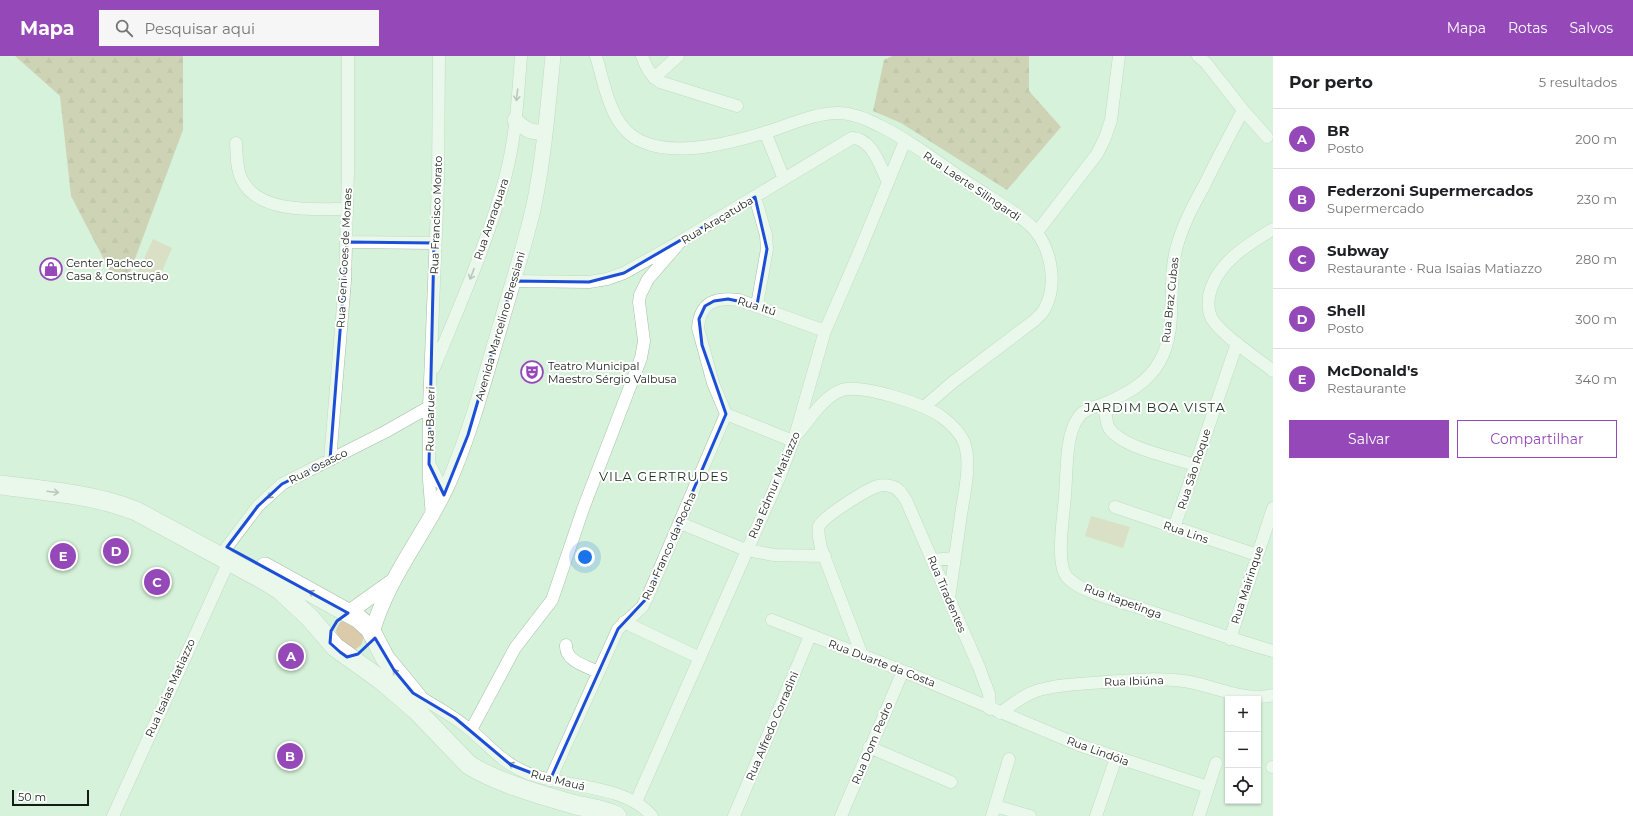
<!DOCTYPE html>
<html lang="pt">
<meta charset="utf-8">
<style>
body{margin:0;font-family:Montserrat,sans-serif;background:#f6f6f6;color:#202124}
.controls{position:absolute;right:12px;bottom:12px;display:grid;overflow:hidden;border-radius:0px;box-shadow:0 1px 3px #0004}
.controls button{width:36px;height:36px;display:grid;place-items:center;padding:0;border:0;border-bottom:1px solid #e0e0e0;background:#fff;color:#202124;font:20px sans-serif}
.scale{position:absolute;left:12px;bottom:10px;width:77px;box-sizing:border-box;padding-left:4px;border:2px solid #141d15;border-top:0;font-size:11px;line-height:14px;white-space:nowrap;color:#141d15;-webkit-text-stroke:3px #fff;paint-order:stroke}
.you{position:absolute;left:585px;top:501px;width:14px;height:14px;margin:-10px;border:3px solid #fff;border-radius:50%;background:#1a73e8;box-shadow:0 0 0 6px #1a73e833}
.badge{display:grid;place-items:center;width:26px;height:26px;border-radius:50%;background:#9548b8;color:#fff;font-size:13px;font-weight:700}
.pin{position:absolute;translate:-50% -50%;border:2px solid #fff;box-shadow:0 1px 4px #0006}
.list{margin:0;padding:0;list-style:none}
h2{display:flex;justify-content:space-between;align-items:center;height:52px;margin:0;padding:0 16px;font-size:17px}
h2 small{font-size:13px;font-weight:400;color:#757577}
.list li{display:grid;grid-template-columns:26px 1fr auto;gap:12px;align-items:center;box-sizing:border-box;height:60px;padding:0 16px;border-top:1px solid #e0e0e0}
.list b{display:block;font-size:15px;white-space:nowrap}
.list p{margin:0;font-size:13px;white-space:nowrap;color:#757577}
.list em{font-size:13px;font-style:normal;color:#757577}
.actions{display:flex;gap:8px;padding:12px 16px}
.actions a{flex:1;padding:9px 0;border:1px solid #9548b8;border-radius:0px;text-align:center;font-size:14px;color:#9548b8}
.actions .main{background:#9548b8;color:#fff}
.icon{flex:none;width:22px;height:22px;fill:none;stroke:currentColor;stroke-width:2;stroke-linecap:round;stroke-linejoin:round}
.map{position:relative;flex:none;width:1273px;height:760px;overflow:hidden}
header{display:flex;align-items:center;gap:24px;box-sizing:border-box;height:56px;padding:0 20px;background:#9548b8;color:#fff}
header strong{font-size:19px}
nav{display:flex;gap:22px;margin-inline-start:auto;font-size:14px}
.search{width:280px;height:36px;background:#f6f6f6;display:flex;align-items:center;gap:10px;box-sizing:border-box;padding:0 14px;border-radius:0px;color:#757577;font-size:15px}
main{display:flex}
aside{flex:1;background:#fff}
.map>svg:first-child{display:block}
.grass{fill:#dccbab}
.forest{fill:url(#forest-firs)}
.lines{fill:none;stroke-linecap:round;stroke-linejoin:round}
.minor-casing{stroke:#a5bea8;stroke-width:13}
.tertiary-casing{stroke:#a5bea8;stroke-width:16}
.primary-casing{stroke:#a5bea8;stroke-width:20}
.minor{stroke:#fff;stroke-width:12}
.tertiary{stroke:#fff;stroke-width:15}
.primary{stroke:#fff;stroke-width:19}
.oneway{stroke:#959996}
.marked{fill:none;stroke:#1d4ed8;stroke-width:3;stroke-linejoin:round}
.labels{text-anchor:middle;stroke-width:4;stroke-linejoin:round;paint-order:stroke}
.street-label{font-size:11px;fill:#141d15;stroke:#fff}
.poi-label{font-size:11px;fill:#141d15;stroke:#fff;text-anchor:start}
.quarter-label{font-size:13px;letter-spacing:1px;fill:#1b301e;stroke:#fff}
</style>
<header>
<strong>Mapa</strong>
<div class="search"><svg class="icon" aria-label="search" viewBox="0 0 24 24"><circle cx="10" cy="10" r="6"/><path d="M15 15l6 6"/></svg>Pesquisar aqui</div>
<nav><a>Mapa</a><a>Rotas</a><a>Salvos</a></nav>
</header>
<main>
<div class="map">
<svg width="1273" height="760" viewBox="0 0 1273 760">
<defs>
<pattern id="forest-firs" width="22" height="20" patternUnits="userSpaceOnUse"><rect width="22" height="20" fill="#c4ae87"/><path d="M5 1l3.5 6h-7zM16 11l3.5 6h-7z" fill="#a89574"/></pattern>
</defs>
<rect width="100%" height="100%" fill="#d7f2da"/>
<!-- grass -->
<path class="grass" d="M 153,183 L 172,192 L 157,227 L 137,218 Z
M 1091,460 L 1130,471 L 1123,492 L 1085,480 Z
M 351,564 L 364,581 L 361,589 L 356,593 L 348,592 L 338,585 L 336,574 L 340,566 Z"/>
<!-- forest -->
<path class="forest" d="M 15,0 L 183,0 L 183,74 L 126,227 L 111,217 L 71,140 L 60,40 Z
M 892,0 L 1029,0 L 1029,35 L 1061,71 L 1007,134 L 901,67 L 873,55 L 884,4 Z"/>
<g class="lines">
<!-- minor casing -->
<g class="minor-casing">
<path id="minor" d="M 596,0 C 605,29 610,73 643,86 C 680,102 739,85 776,73 C 796,66 817,57 838,57 C 852,57 867,63 880,70 C 913,86 944,111 976,132 C 991,142 1027,162 1037,177 C 1052,197 1057,230 1045,252 C 1043,257 1038,261 1035,264 L 953,326 L 924,351
M 642,0 C 646,11 650,19 660,26 L 737,50
M 1198,0 L 1206,7 L 1243,54 L 1267,81
M 654,22 L 678,0
M 1243,54 C 1230,79 1217,103 1205,128 C 1194,148 1183,168 1177,190 C 1166,227 1179,271 1160,305 C 1148,327 1126,338 1104,348 C 1095,351 1083,353 1078,362 C 1065,380 1067,418 1065,439 C 1064,458 1055,507 1067,521 C 1081,537 1120,545 1140,552 C 1184,567 1228,582 1273,595
M 765,76 L 784,123
M 236,87 C 237,99 236,113 242,124 C 259,158 315,153 347,153
M 755,141 L 766,179 L 767,193 L 757,249
M 1273,173 C 1247,189 1216,207 1209,240 C 1208,248 1208,256 1212,263 C 1223,280 1257,302 1273,315
M 1037,176 L 1097,98 L 1105,82 L 1111,64 L 1119,0
M 347,186 L 434,187
M 513,225 L 589,226 L 607,223 L 624,217 L 681,185 L 852,82 C 872,82 880,110 888,126
M 434,312 C 460,248 489,184 506,118 C 516,80 518,39 521,0
M 1105,347 C 1106,355 1105,365 1109,372 C 1122,392 1172,401 1194,409
M 726,358 L 713,327 L 698,272 C 700,246 715,241 739,244 L 825,275
M 726,358 L 793,385
M 799,376 C 810,363 824,340 842,334 C 863,328 924,348 942,361 C 950,367 960,377 964,386 C 972,408 964,437 961,459 C 957,487 953,515 949,543
M 330,404 L 345,225 L 348,115 L 348,0
M 430,409 L 438,425 L 447,432
M 1115,451 L 1257,499
M 432,461 L 429,424 L 429,351 L 438,127 L 439,0
M 680,467 L 746,494 L 774,499 L 825,500
M 1174,472 L 1237,287
M 227,491 L 258,450 L 282,428 L 385,376 L 429,351
M 932,504 L 955,502
M 772,564 L 903,615 L 1079,689 L 1208,731
M 624,566 L 700,602
M 1230,583 L 1273,452
M 566,589 C 565,605 586,610 598,616
M 862,599 L 821,492 C 820,485 817,477 819,470 C 824,460 866,434 878,430 C 881,429 887,429 890,430 C 898,431 902,438 906,444 L 979,611 L 989,638 L 990,653
M 413,637 C 432,648 452,659 469,673 C 490,690 501,706 527,717 C 565,732 625,728 652,760
M 1000,657 C 1012,649 1023,639 1036,635 C 1059,628 1082,628 1105,626 C 1134,624 1162,621 1190,626 C 1216,631 1246,646 1273,639
M 471,674 L 515,592 L 552,544 L 583,453 L 641,302 L 644,285 L 639,246 L 640,239 L 648,223 L 681,185
M 869,691 L 951,726
M 1272,711 L 1273,711
M 550,724 L 618,573 L 642,551 L 647,542 L 726,358
M 636,746 L 780,420 L 795,380 L 825,275 L 858,199 L 905,85
M 995,750 L 1030,760
M 113,760 L 229,505
M 734,760 L 810,580
M 841,760 L 903,615
M 992,760 L 1009,703
M 1096,760 L 1116,702
M 1199,760 L 1216,707"/>
</g>
<!-- tertiary casing -->
<g class="tertiary-casing">
<path id="tertiary" d="M 515,64 C 525,73 532,79 545,74
M 348,557 L 390,527
M 372,577 C 388,518 431,472 453,416 C 473,368 486,317 501,267 C 512,228 525,189 534,149 C 544,100 548,50 553,0"/>
</g>
<!-- primary casing -->
<g class="primary-casing">
<path id="primary" d="M 0,429 C 46,435 93,438 136,455 L 262,523 L 280,534 L 310,562 L 335,591 L 381,624 L 416,654 L 469,709 C 498,727 544,740 576,749 C 590,752 604,754 617,760
M 265,511 L 359,563 L 370,573 L 385,602 L 417,641"/>
</g>
<!-- minor -->
<use href="#minor" class="minor"/>
<!-- tertiary -->
<use href="#tertiary" class="tertiary"/>
<!-- primary -->
<use href="#primary" class="primary"/>
</g>
<!-- one-way arrows -->
<defs><path id="oneway-shaft" d="M-6 0H5M1.5-3L5.5 0L1.5 3" fill="none" stroke-width="1.6" stroke-linecap="round" stroke-linejoin="round"/></defs>
<g class="oneway">
<use href="#oneway-shaft" transform="translate(517 39) rotate(97)"/>
<use href="#oneway-shaft" transform="translate(472 218) rotate(111)"/>
<use href="#oneway-shaft" transform="translate(53 436) rotate(7)"/>
<use href="#oneway-shaft" transform="translate(272 438) rotate(138)"/>
<use href="#oneway-shaft" transform="translate(314 538) rotate(-151)"/>
<use href="#oneway-shaft" transform="translate(397 618) rotate(-130)"/>
<use href="#oneway-shaft" transform="translate(514 710) rotate(-153)"/>
</g>
<!-- marked area -->
<path d="M0 0H1273V760H0ZM 755,141 L 767,193 L 757,249 L 728,243 L 714,245 L 705,250 L 699,263 L 702,289 L 726,358 L 647,542 L 618,573 L 550,724 L 511,709 L 455,662 L 413,637 L 394,614 L 375,582 L 358,598 L 347,601 L 340,596 L 330,587 L 331,575 L 337,565 L 348,557 L 227,491 L 258,450 L 282,428 L 330,404 L 347,186 L 434,187 L 429,408 L 444,439 L 468,379 L 513,225 L 589,226 L 624,217 Z" fill="#d7f2da" fill-opacity=".55" fill-rule="evenodd"/>
<path class="marked" d="M 755,141 L 767,193 L 757,249 L 728,243 L 714,245 L 705,250 L 699,263 L 702,289 L 726,358 L 647,542 L 618,573 L 550,724 L 511,709 L 455,662 L 413,637 L 394,614 L 375,582 L 358,598 L 347,601 L 340,596 L 330,587 L 331,575 L 337,565 L 348,557 L 227,491 L 258,450 L 282,428 L 330,404 L 347,186 L 434,187 L 429,408 L 444,439 L 468,379 L 513,225 L 589,226 L 624,217 Z"/>
<!-- icons -->
<defs>
<g id="shop-ring" transform="scale(1.15)"><circle r="9.5" fill="#fff" stroke="#9548b8" stroke-width="1.5"/><path d="M-5-2.5h2.3a2.7 3.5 0 0 1 5.4 0H5L5.5 6h-11ZM-1.5-2.5h3a1.5 2.3 0 0 0-3 0Z" fill="#9548b8"/></g>
<g id="theatre-ring" transform="scale(1.15)"><circle r="9.5" fill="#fff" stroke="#9548b8" stroke-width="1.5"/><path d="M-5-5.5Q0-4 5-5.5V0Q5 5 0 6Q-5 5-5 0ZM-3.3-2.5H-1v1.5H-3.3ZM1-2.5H3.3v1.5H1ZM-2.8 1Q0 5.5 2.8 1Z" fill="#9548b8"/></g>
</defs>
<g fill-rule="evenodd">
<use href="#shop-ring" x="51" y="213"/>
<use href="#theatre-ring" x="532" y="316"/>
</g>
<g class="labels">
<!-- street labels -->
<g class="street-label">
<text transform="translate(972 130) rotate(34)" y="4">Rua Laerte Silingardi</text>
<text transform="translate(436 159) rotate(-88)" y="4">Rua Francisco Morato</text>
<text transform="translate(491 163) rotate(-71)" y="4">Rua Araraquara</text>
<text transform="translate(717 164) rotate(-31)" y="4">Rua Araçatuba</text>
<text transform="translate(344 202) rotate(-87)" y="4">Rua Geni Goes de Moraes</text>
<text transform="translate(1170 244) rotate(-84)" y="4">Rua Braz Cubas</text>
<text transform="translate(757 250) rotate(17)" y="4">Rua Itú</text>
<text transform="translate(500 270) rotate(-74)" y="4">Avenida Marcelino Bressiani</text>
<text transform="translate(430 363) rotate(-89)" y="4">Rua Barueri</text>
<text transform="translate(318 410) rotate(-27)" y="4">Rua Osasco</text>
<text transform="translate(1194 413) rotate(-72)" y="4">Rua São Roque</text>
<text transform="translate(774 429) rotate(-67)" y="4">Rua Edmur Matiazzo</text>
<text transform="translate(1186 476) rotate(19)" y="4">Rua Lins</text>
<text transform="translate(669 490) rotate(-66)" y="4">Rua Franco da Rocha</text>
<text transform="translate(1247 529) rotate(-72)" y="4">Rua Mairinque</text>
<text transform="translate(947 538) rotate(67)" y="4">Rua Tiradentes</text>
<text transform="translate(1123 545) rotate(20)" y="4">Rua Itapetinga</text>
<text transform="translate(882 607) rotate(21)" y="4">Rua Duarte da Costa</text>
<text transform="translate(1134 625) rotate(-2)" y="4">Rua Ibiúna</text>
<text transform="translate(170 632) rotate(-66)" y="4">Rua Isaias Matiazzo</text>
<text transform="translate(772 670) rotate(-67)" y="4">Rua Alfredo Corradini</text>
<text transform="translate(872 687) rotate(-67)" y="4">Rua Dom Pedro</text>
<text transform="translate(1098 695) rotate(20)" y="4">Rua Lindóia</text>
<text transform="translate(558 724) rotate(14)" y="4">Rua Mauá</text>
</g>
<!-- poi labels -->
<g class="poi-label">
<text x="66" y="211">Center Pacheco<tspan x="66" dy="13">Casa &amp; Construção</tspan></text>
<text x="548" y="314">Teatro Municipal<tspan x="548" dy="13">Maestro Sérgio Valbusa</tspan></text>
</g>
<!-- quarter labels -->
<g class="quarter-label">
<text x="1155" y="356">JARDIM BOA VISTA</text>
<text x="664" y="425">VILA GERTRUDES</text>
</g>
</g>
</svg>
<div class="controls">
<button>+</button>
<button>−</button>
<button><svg class="icon" aria-label="locate" viewBox="0 0 24 24"><circle cx="12" cy="12" r="6"/><path d="M12 2v4M12 18v4M2 12h4M18 12h4"/></svg></button>
</div>
<div class="scale">50 m</div>
<div class="you"></div>
<div class="pin badge" style="left:291px;top:600px">A</div>
<div class="pin badge" style="left:290px;top:700px">B</div>
<div class="pin badge" style="left:157px;top:526px">C</div>
<div class="pin badge" style="left:116px;top:495px">D</div>
<div class="pin badge" style="left:63px;top:500px">E</div>
</div>
<aside>
<h2>Por perto<small>5 resultados</small></h2>
<ul class="list">
<li><span class="badge">A</span><div><b>BR</b><p>Posto</p></div><em>200 m</em></li>
<li><span class="badge">B</span><div><b>Federzoni Supermercados</b><p>Supermercado</p></div><em>230 m</em></li>
<li><span class="badge">C</span><div><b>Subway</b><p>Restaurante · Rua Isaias Matiazzo</p></div><em>280 m</em></li>
<li><span class="badge">D</span><div><b>Shell</b><p>Posto</p></div><em>300 m</em></li>
<li><span class="badge">E</span><div><b>McDonald's</b><p>Restaurante</p></div><em>340 m</em></li>
</ul>
<div class="actions"><a class="main">Salvar</a><a>Compartilhar</a></div>
</aside>
</main>
